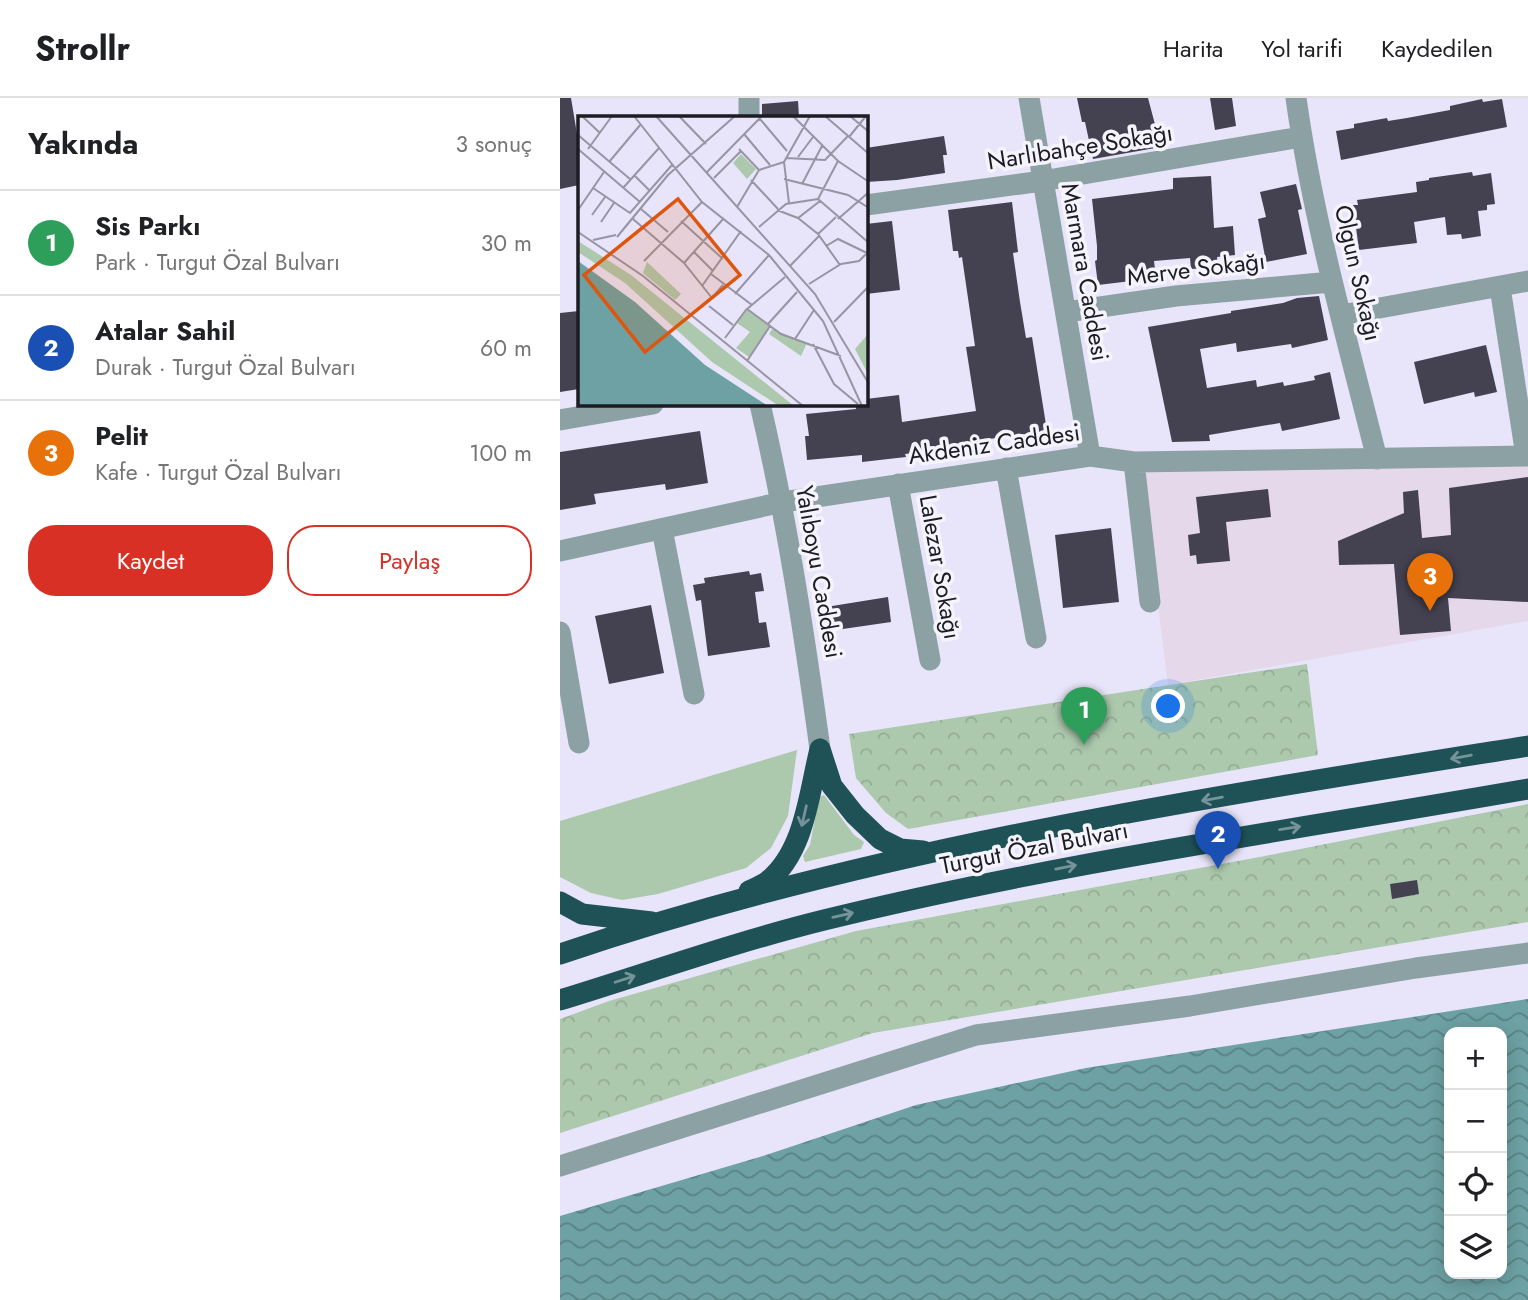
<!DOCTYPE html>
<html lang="tr">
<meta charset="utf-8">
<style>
body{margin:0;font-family:Jost,sans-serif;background:#f2f2f2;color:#202124}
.controls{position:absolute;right:21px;bottom:21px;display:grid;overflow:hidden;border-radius:14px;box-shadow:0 4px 18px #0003}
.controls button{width:63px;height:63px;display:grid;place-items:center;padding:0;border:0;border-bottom:2px solid #e0e0e0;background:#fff;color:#202124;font:35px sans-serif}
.you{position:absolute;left:609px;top:609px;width:24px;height:24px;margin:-18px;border:5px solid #fff;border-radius:50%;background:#1a73e8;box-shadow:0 0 0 10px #1a73e833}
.badge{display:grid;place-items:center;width:46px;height:46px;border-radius:50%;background:#d93025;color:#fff;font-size:23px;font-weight:700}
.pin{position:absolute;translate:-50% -58px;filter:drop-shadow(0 2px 4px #0008)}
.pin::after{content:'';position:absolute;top:37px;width:24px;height:21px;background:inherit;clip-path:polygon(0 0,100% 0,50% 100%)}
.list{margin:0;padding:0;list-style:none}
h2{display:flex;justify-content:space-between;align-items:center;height:91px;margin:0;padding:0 28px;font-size:30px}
h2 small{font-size:23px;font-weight:400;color:#757577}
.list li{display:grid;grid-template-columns:46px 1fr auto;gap:21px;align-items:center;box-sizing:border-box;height:105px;padding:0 28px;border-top:2px solid #e0e0e0}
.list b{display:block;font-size:26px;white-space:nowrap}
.list p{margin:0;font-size:23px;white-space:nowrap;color:#757577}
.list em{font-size:23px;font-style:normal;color:#757577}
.actions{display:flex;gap:14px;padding:21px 28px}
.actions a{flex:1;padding:16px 0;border:2px solid #d93025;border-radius:28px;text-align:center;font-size:24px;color:#d93025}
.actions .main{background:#d93025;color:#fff}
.icon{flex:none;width:38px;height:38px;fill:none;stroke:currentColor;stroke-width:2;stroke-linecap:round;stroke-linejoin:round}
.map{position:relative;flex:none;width:968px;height:1202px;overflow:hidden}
header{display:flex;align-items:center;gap:42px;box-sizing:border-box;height:98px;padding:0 35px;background:#fff;border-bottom:2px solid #e0e0e0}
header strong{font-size:33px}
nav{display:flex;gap:38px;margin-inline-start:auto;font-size:24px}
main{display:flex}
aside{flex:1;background:#fff}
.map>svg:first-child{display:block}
.commercial{fill:#e6d8eb}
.green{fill:#acc9ae}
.park{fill:url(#park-crowns)}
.water{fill:url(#water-waves);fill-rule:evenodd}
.building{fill:#444151}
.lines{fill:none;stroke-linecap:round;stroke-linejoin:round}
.minor{stroke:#8ca1a3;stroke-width:21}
.highway{stroke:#1f5257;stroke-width:21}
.oneway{stroke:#759399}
.labels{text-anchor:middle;stroke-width:7;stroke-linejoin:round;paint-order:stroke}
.street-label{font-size:24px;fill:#1d1c23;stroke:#f5f4fc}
.inset-road{fill:none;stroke:#9794a3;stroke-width:2}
.view{fill:#de560d;fill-opacity:0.15;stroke:#de560d;stroke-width:3.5}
.inset-edge{fill:none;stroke:#1d1c23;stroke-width:3.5}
</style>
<header>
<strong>Strollr</strong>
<nav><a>Harita</a><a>Yol tarifi</a><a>Kaydedilen</a></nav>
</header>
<main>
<aside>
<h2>Yakında<small>3 sonuç</small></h2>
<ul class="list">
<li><span class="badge" style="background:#2e9e5b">1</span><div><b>Sis Parkı</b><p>Park · Turgut Özal Bulvarı</p></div><em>30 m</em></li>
<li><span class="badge" style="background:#1a4fb4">2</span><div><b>Atalar Sahil</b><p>Durak · Turgut Özal Bulvarı</p></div><em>60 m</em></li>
<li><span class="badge" style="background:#e8710a">3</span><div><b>Pelit</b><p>Kafe · Turgut Özal Bulvarı</p></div><em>100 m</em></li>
</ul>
<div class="actions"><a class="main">Kaydet</a><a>Paylaş</a></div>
</aside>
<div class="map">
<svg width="968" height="1202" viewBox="0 0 968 1202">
<defs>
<pattern id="park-crowns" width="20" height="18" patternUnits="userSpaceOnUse" patternTransform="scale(1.75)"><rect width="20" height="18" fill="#acc9ae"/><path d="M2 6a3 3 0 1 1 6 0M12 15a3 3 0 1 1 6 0" fill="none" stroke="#94ac95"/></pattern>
<pattern id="water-waves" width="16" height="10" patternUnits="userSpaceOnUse" patternTransform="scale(1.75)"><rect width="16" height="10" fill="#6da1a3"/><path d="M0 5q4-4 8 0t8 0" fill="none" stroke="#598284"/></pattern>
</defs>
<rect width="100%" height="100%" fill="#e8e4f9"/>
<!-- commercial -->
<path class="commercial" d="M 968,365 L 968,523 L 608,587 L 581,373 Z"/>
<!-- green -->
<path class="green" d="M 237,652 L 228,718 L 211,750 L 186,770 L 98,796 L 62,802 L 31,795 L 0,779 L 0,723 Z
M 264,697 L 294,737 L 304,744 L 301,751 L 245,764 L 243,758 L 250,747 L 259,699 Z"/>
<!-- park -->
<path class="park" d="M 747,566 L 758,657 L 348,731 L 326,715 L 296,680 L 289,636 Z
M 968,706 L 968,824 L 313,935 L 0,1035 L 0,921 L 49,903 L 296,833 L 705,758 Z"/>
<!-- water -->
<path class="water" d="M 968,901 L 968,1202 L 0,1202 L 0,1118 L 203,1058 L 356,1007 L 526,970 ZM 889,934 L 942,934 L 942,1176 L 889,1176 Z"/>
<!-- building -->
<path class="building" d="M 0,0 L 11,0 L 19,48 L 19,87 L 0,91 Z
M 517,0 L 588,0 L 601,49 L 533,61 L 525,24 L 522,24 Z
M 650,0 L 672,0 L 676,28 L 655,32 Z
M 922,1 L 923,4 L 942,1 L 947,29 L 781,62 L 776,33 L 794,30 L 794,26 L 827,20 L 828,23 L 847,20 L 890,12 L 890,8 Z
M 238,3 L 239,19 L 202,19 L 202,6 Z
M 384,38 L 387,57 L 383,57 L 385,75 L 337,82 L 306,84 L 306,50 Z
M 912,74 L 913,78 L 931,75 L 935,106 L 927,107 L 927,112 L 918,113 L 921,138 L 902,141 L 901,136 L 887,137 L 885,119 L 854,124 L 857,145 L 799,152 L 793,107 L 798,107 L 797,102 L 857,94 L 856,84 L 869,82 L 869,80 Z
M 651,78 L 654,130 L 673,128 L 675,157 L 657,159 L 658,169 L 631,171 L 630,160 L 594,163 L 596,180 L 538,187 L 535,163 L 537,162 L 537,148 L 532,101 L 613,91 L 613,80 Z
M 736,86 L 742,111 L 738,112 L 747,156 L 706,164 L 698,121 L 706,119 L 700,94 Z
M 452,104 L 458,154 L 453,155 L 460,204 L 466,240 L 472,239 L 487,333 L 408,344 L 409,348 L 345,356 L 346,359 L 302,364 L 302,357 L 247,362 L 245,338 L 249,338 L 246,316 L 296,311 L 296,306 L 306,306 L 306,301 L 339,297 L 342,324 L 416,313 L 406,249 L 415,248 L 402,159 L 399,160 L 398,153 L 393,153 L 388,112 Z
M 332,123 L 340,192 L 306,196 L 306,126 Z
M 759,198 L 768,242 L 732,250 L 731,246 L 677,254 L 676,245 L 640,251 L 647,290 L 696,282 L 697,289 L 723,284 L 724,288 L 755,282 L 754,278 L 770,274 L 780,321 L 722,333 L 720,325 L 649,337 L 650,343 L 612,344 L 588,229 L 671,215 L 671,213 L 723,205 L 737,200 Z
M 19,213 L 19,291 L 0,294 L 0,215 Z
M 926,247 L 937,294 L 915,299 L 914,294 L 864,306 L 854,264 Z
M 140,333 L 148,385 L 106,392 L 105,386 L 34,396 L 36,406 L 0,412 L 0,354 Z
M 968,379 L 968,504 L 888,500 L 891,533 L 840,537 L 834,466 L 779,467 L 778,443 L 844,415 L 843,394 L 858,392 L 862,440 L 891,437 L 889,390 Z
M 708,391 L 711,419 L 666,424 L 670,463 L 637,466 L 636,457 L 630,458 L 628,437 L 640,435 L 636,399 Z
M 551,430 L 559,504 L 503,510 L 495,437 Z
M 189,473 L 190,477 L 201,475 L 204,493 L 195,494 L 199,525 L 206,524 L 210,549 L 148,558 L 141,502 L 136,503 L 133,487 L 145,485 L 144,480 Z
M 328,499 L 331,524 L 269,533 L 266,509 Z
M 91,507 L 104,575 L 49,586 L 35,518 Z
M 857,782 L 859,796 L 832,801 L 830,786 Z"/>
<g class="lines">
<!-- minor -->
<path class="minor" d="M 189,0 L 189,19
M 469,0 L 530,358
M 736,0 C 753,122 787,241 817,361
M 306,107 L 482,83 L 741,39
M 940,189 L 966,358
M 506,214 L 616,198 L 772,184
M 781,217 L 968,183
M 200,306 C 227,422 244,534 260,651
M 0,322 L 93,306
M 574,364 L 590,504
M 446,370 L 476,540
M 338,386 L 370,562
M 102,431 L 134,596
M 0,453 L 223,404 L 530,358 L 574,364 L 968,358
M 0,534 L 19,645
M 0,1068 L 416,937 L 630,908 L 856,870 L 968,855"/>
<!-- highway -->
<path class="highway" d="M 260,651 L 272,688 L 295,717 L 320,741 L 340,751 L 363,753
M 189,793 C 195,790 203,787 208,783 C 245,753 249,695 260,651
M 0,804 L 22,816 L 92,824
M 0,856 C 312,750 644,700 968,648
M 0,902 C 88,875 175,844 264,822 C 496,765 733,732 968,691"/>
</g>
<!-- one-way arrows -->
<defs><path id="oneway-shaft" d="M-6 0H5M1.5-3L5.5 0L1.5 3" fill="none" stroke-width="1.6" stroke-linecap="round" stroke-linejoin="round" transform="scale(1.75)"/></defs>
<g class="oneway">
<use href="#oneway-shaft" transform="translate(901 659) rotate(170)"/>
<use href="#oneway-shaft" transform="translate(652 701) rotate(170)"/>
<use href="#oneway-shaft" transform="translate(244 718) rotate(103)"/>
<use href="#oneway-shaft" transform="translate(730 730) rotate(-9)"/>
<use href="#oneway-shaft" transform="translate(506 769) rotate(-11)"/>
<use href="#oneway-shaft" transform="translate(283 817) rotate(-13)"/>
<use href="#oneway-shaft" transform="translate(65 881) rotate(-18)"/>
</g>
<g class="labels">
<!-- street labels -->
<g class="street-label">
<text transform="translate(520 49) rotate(-9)" y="8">Narlıbahçe Sokağı</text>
<text transform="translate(636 171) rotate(-7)" y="8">Merve Sokağı</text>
<text transform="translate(525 174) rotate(80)" y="8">Marmara Caddesi</text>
<text transform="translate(798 175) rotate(77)" y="8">Olgun Sokağı</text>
<text transform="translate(434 346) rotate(-8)" y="8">Akdeniz Caddesi</text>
<text transform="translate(380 469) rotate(80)" y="8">Lalezar Sokağı</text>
<text transform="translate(259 474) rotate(80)" y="8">Yalıboyu Caddesi</text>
<text transform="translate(474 750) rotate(-11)" y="8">Turgut Özal Bulvarı</text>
</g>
</g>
<!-- overview -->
<g transform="translate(18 18)">
<rect width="290" height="290" fill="#e8e4f9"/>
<path d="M 169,194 L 191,210 L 171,241 L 158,232 L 172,216 L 159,207 ZM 194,213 L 229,227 L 223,240 L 191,218 Z" fill="#acc9ae"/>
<path d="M 290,218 L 290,258 L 277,233 Z" fill="#acc9ae"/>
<path d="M 163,38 L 178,53 L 169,63 L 155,47 ZM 0,125 L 53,159 L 216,290 L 201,290 L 134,246 L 47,167 L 0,136 ZM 69,146 L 103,178 L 97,184 L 65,157 Z" fill="#acc9ae"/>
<path d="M 0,145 L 57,186 L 127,249 L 190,290 L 0,290 Z" fill="#6da1a3"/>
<path class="inset-road" d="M 4,0 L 22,17M 56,0 L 124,86 L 191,139 L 245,205 L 284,290M 78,0 L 237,178 L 291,268M 101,0 L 128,28M 215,0 L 260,45 L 291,66M 247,0 L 291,38M 272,0 L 291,16M 182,3 L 209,35M 166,18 L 192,49M 0,19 L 52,63M 271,21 L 288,0M 0,33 L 62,86M 10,33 L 34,0M 161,33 L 181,54M 220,41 L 235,21M 208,42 L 247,44 L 270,20M 260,45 L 240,83 L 291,127M 31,46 L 63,8M 129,56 L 184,0M 56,59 L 71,74M 136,62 L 163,35M 206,63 L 270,79 L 291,92M 173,64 L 200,93M 224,68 L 244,30M 15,72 L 52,97 L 94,49M 45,72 L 81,32M 211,87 L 206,46 L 232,0M 159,91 L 181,54 L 206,46M 63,93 L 90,116M 0,94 L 26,56M 199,94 L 220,102 L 242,85M 14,99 L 27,81M 220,102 L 240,118 L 262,149M 55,103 L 106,147 L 134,182 L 145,169M 260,103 L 291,76M 103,105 L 145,143M 23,106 L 36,87M 181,111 L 208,88 L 240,83M 0,116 L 65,160 L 225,290M 240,118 L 258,101M 39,121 L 90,59 L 157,0M 15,124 L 38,119M 248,130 L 260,123 L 289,137M 116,136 L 135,155M 66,145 L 124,86M 106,147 L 146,102M 212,150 L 241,120M 133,158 L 174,189M 231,168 L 263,148 L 281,145 L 291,135M 124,170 L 163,115M 157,178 L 191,139M 131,190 L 155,209M 169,193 L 203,218 L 263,240M 256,206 L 291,170M 190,208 L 219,176M 147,222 L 168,194 L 207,161M 217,223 L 236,194M 235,228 L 256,268 L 280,288M 169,245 L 192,210"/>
<path class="view" d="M 100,83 L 162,159 L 67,236 L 6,159 Z"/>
<rect width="290" height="290" class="inset-edge"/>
</g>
</svg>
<div class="controls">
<button>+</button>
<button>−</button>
<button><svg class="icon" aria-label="locate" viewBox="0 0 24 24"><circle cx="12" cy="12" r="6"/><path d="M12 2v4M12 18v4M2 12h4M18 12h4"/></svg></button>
<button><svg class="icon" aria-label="layers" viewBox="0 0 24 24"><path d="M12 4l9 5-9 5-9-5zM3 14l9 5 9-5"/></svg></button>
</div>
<div class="you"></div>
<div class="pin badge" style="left:524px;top:647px;background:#2e9e5b">1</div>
<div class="pin badge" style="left:658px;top:771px;background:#1a4fb4">2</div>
<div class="pin badge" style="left:870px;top:513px;background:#e8710a">3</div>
</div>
</main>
